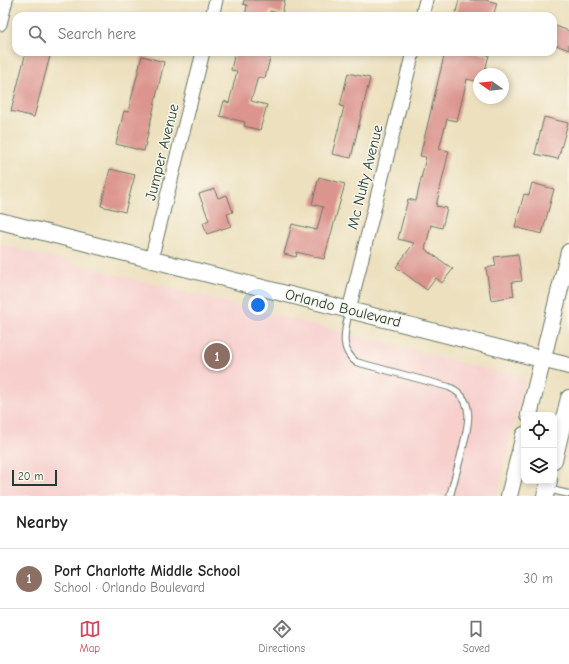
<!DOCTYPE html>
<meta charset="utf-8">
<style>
body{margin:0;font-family:"Comic Neue",sans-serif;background:#f2f2f2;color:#202124}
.controls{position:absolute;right:12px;bottom:12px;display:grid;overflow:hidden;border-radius:8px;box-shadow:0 2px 6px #0003}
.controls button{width:36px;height:36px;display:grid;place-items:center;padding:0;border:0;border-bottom:1px solid #e0e0e0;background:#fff;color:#202124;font:20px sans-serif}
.compass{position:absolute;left:473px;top:68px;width:36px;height:36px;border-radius:50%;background:#fff;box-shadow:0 2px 6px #0003;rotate:284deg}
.scale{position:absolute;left:12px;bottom:10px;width:45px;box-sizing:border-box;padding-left:4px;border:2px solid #1f3d34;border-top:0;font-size:11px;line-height:14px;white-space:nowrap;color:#1f3d34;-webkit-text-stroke:3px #fbf7ec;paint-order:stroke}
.you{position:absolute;left:258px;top:305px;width:14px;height:14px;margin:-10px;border:3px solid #fff;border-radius:50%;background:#1a73e8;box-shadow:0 0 0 6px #1a73e833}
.badge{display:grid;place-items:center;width:26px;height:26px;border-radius:50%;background:#d1495b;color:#fff;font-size:13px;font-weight:700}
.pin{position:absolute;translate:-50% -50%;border:2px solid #fff;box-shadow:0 1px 4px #0006}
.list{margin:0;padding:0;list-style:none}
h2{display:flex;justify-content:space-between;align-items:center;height:52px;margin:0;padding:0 16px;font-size:17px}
h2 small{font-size:13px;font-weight:400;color:#757577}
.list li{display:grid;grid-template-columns:26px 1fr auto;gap:12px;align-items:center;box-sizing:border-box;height:60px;padding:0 16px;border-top:1px solid #e0e0e0}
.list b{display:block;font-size:15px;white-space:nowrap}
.list p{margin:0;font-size:13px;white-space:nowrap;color:#757577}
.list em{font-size:13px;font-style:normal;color:#757577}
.icon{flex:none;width:22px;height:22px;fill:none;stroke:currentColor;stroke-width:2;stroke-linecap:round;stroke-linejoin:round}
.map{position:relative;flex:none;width:569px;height:496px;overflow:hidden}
.search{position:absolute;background:#fff;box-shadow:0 2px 6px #0003;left:12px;right:12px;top:12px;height:44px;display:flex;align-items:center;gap:10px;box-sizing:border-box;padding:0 14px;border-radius:12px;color:#757577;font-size:15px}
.sheet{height:112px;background:#fff}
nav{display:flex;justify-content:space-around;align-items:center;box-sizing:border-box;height:56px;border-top:1px solid #e0e0e0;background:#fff;font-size:11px;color:#757577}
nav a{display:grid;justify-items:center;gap:2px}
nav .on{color:#d1495b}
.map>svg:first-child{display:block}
.built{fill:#f7d0ce}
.building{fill:#dc948e}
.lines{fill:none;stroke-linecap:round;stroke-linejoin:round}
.service-casing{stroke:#677664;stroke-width:8}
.minor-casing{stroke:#677664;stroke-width:15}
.tertiary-casing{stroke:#677664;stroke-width:18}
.service{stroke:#fff;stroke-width:6}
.minor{stroke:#fff;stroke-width:13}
.tertiary{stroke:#fff;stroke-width:16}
.labels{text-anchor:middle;stroke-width:3;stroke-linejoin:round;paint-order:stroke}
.street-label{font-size:15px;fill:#1f3d34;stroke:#fbf7ec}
</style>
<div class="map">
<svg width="569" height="496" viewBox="0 0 569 496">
<rect width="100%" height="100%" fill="#fbf7ec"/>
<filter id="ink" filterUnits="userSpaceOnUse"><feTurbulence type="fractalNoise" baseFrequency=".025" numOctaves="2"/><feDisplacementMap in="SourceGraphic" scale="8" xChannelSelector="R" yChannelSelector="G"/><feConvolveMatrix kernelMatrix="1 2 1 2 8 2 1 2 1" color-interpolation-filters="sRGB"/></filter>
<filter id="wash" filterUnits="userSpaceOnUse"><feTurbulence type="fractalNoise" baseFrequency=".012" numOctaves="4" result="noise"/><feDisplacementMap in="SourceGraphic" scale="16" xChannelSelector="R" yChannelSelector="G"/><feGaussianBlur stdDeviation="0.9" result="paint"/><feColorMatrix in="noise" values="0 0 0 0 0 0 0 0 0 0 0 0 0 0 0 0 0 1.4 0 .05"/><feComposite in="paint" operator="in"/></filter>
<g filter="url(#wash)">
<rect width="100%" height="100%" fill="#ece0be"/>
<!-- built -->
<path class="built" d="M 0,244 L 525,379 L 497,496 L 0,496 Z"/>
<g id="blocks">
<!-- building -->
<path class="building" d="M 244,0 L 285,0 L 282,14 L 270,11 L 269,16 L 245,16 L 247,5 L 243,4 Z
M 459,0 L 485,0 L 497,3 L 493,16 L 455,16 Z
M 553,25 L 569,31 L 569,50 L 553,44 Z
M 26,52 L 51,52 L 34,117 L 11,111 Z
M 235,52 L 263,52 L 271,54 L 265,78 L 258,77 L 251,101 L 267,105 L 260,130 L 244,126 L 245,122 L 220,116 L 224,101 L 229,103 L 237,71 L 231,70 Z
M 445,52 L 476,52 L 489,55 L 484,74 L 479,74 L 479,82 L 467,79 L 457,121 L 447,119 L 439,149 L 449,151 L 436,206 L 447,208 L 442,228 L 431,225 L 425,249 L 453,269 L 442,283 L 436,278 L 427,290 L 396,267 L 414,243 L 398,239 L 408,199 L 416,201 L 426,157 L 420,156 Z
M 142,56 L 164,62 L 144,151 L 116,144 L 124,111 L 128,112 Z
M 348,73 L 370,78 L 351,158 L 332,154 L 344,107 L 340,106 Z
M 544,117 L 568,123 L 558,159 L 535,154 Z
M 110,169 L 135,175 L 125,212 L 101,206 Z
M 319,177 L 345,184 L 324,259 L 297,252 L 296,257 L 284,254 L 292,224 L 317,230 L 323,207 L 312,204 Z
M 532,183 L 554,189 L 542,234 L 515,227 L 524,194 L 529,195 Z
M 214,189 L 218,198 L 227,195 L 233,212 L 227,214 L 231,226 L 207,234 L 203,223 L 209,220 L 199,194 Z
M 518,254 L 522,281 L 512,282 L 514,296 L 491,300 L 486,268 L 496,266 L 494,257 Z"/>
</g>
</g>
<g filter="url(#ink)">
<use href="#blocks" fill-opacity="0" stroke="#677664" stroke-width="1"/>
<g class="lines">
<!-- service casing -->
<g class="service-casing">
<path id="service" d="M 349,310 C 346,329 338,348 356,362 L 449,387 C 460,392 467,400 468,412 C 471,426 454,479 450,496
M 547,489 L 569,494"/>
</g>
<!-- minor casing -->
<g class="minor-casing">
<path id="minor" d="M 212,16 L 216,0
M 422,16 L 426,0
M 0,24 L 6,0
M 151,260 L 203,52
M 349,310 L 413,52"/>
</g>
<!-- tertiary casing -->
<g class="tertiary-casing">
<path id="tertiary" d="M 0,221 L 569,366
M 529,415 L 569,252
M 554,460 L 569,398
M 509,496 L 524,435
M 545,496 L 549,481"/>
</g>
<!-- service -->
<use href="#service" class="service"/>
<!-- minor -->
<use href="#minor" class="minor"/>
<!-- tertiary -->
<use href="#tertiary" class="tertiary"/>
</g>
</g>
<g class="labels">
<!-- street labels -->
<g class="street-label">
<text transform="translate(162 152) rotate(-76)" y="5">Jumper Avenue</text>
<text transform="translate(365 177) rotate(-76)" y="5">Mc Nulty Avenue</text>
<text transform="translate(343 308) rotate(14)" y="5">Orlando Boulevard</text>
</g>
</g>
</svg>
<div class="controls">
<button><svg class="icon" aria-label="locate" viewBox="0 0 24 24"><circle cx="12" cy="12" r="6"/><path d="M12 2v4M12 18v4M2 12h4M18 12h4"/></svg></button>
<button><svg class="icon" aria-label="layers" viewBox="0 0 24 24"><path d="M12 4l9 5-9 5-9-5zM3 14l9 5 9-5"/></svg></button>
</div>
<svg class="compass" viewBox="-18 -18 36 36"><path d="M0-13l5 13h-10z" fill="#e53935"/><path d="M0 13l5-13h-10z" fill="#757577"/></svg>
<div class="scale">20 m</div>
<div class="you"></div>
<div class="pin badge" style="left:217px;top:356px;background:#8d6e63">1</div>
<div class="search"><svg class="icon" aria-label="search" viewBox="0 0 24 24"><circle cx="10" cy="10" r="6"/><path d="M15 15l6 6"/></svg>Search here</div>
</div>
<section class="sheet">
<h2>Nearby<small></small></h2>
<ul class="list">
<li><span class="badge" style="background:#8d6e63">1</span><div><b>Port Charlotte Middle School</b><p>School · Orlando Boulevard</p></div><em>30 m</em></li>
</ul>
</section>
<nav>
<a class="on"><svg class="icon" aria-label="map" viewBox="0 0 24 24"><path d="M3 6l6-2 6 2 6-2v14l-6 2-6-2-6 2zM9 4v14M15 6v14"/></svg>Map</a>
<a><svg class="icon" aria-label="directions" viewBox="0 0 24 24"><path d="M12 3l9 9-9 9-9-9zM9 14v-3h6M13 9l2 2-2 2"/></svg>Directions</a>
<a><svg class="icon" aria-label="saved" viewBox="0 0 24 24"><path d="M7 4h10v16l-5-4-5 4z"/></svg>Saved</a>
</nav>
